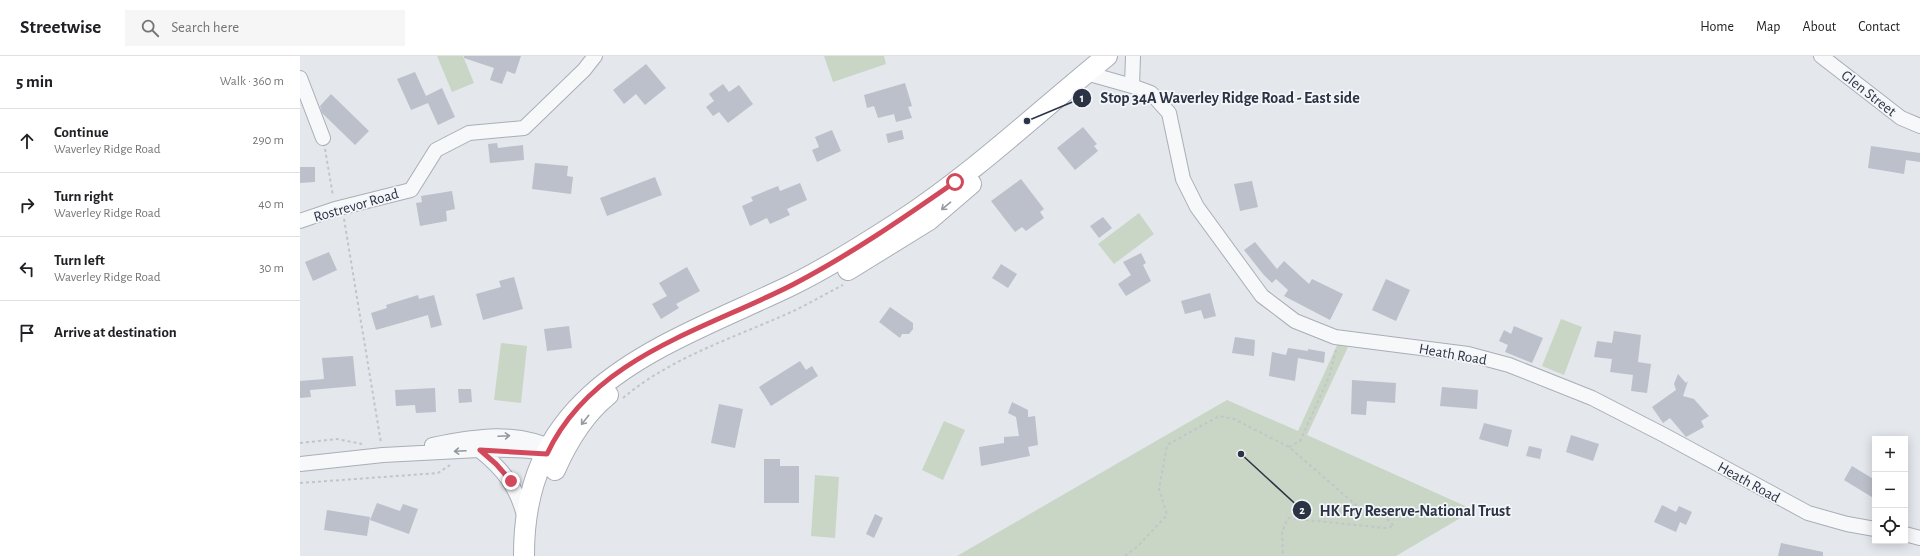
<!DOCTYPE html>
<meta charset="utf-8">
<style>
body{margin:0;font-family:"Alegreya Sans",sans-serif;background:#f6f6f6;color:#202124}
.controls{position:absolute;right:12px;bottom:12px;display:grid;overflow:hidden;border-radius:0px;box-shadow:0 2px 10px #0003}
.controls button{width:36px;height:36px;display:grid;place-items:center;padding:0;border:0;border-bottom:1px solid #e0e0e0;background:#fff;color:#202124;font:20px sans-serif}
.stop{position:absolute;width:12px;height:12px;margin:-9px;border:3px solid #d1495b;border-radius:50%;background:#fff}
.stop.end{background:#d1495b;border-color:#fff;box-shadow:0 1px 4px #0008}
.list{margin:0;padding:0;list-style:none}
h2{display:flex;justify-content:space-between;align-items:center;height:52px;margin:0;padding:0 16px;font-size:17px}
h2 small{font-size:13px;font-weight:400;color:#757577}
.list li{display:grid;grid-template-columns:26px 1fr auto;gap:12px;align-items:center;box-sizing:border-box;height:64px;padding:0 16px;border-top:1px solid #e0e0e0}
.list b{display:block;font-size:15px;white-space:nowrap}
.list p{margin:0;font-size:13px;white-space:nowrap;color:#757577}
.list em{font-size:13px;font-style:normal;color:#757577}
.icon{flex:none;width:22px;height:22px;fill:none;stroke:currentColor;stroke-width:2;stroke-linecap:round;stroke-linejoin:round}
.map{position:relative;flex:none;width:1620px;height:500px;overflow:hidden}
header{display:flex;align-items:center;gap:24px;box-sizing:border-box;height:56px;padding:0 20px;background:#fff;border-bottom:1px solid #e0e0e0}
header strong{font-size:19px}
nav{display:flex;gap:22px;margin-inline-start:auto;font-size:14px}
.search{width:280px;height:36px;background:#f6f6f6;display:flex;align-items:center;gap:10px;box-sizing:border-box;padding:0 14px;border-radius:0px;color:#757577;font-size:15px}
main{display:flex}
aside{flex:1;background:#fff}
.map>svg:first-child{display:block}
.green{fill:#c9d6c5}
.building{fill:#bbc0ca}
.lines{fill:none;stroke-linecap:round;stroke-linejoin:round}
.minor-casing{stroke:#a9aeb7;stroke-width:16}
.secondary-casing{stroke:#a9aeb7;stroke-width:22}
.path{stroke:#c2c5cb;stroke-width:2;stroke-dasharray:3 3;stroke-linecap:butt}
.minor{stroke:#f7f8fa;stroke-width:14}
.secondary{stroke:#fff;stroke-width:20}
.oneway{stroke:#959aa2}
.oneway2{stroke:#9196a0}
.route{stroke:#d1495b;stroke-width:5}
.labels{text-anchor:middle;stroke-width:3.5;stroke-linejoin:round;paint-order:stroke}
.street-label{font-size:15px;fill:#2b3445;stroke:#f4f6f9}
.leader{fill:none;stroke:#2b3445;stroke-width:1.5}
.callout-dot{fill:#2b3445;stroke:#f4f6f9;stroke-width:1.5}
.mark-label{font-size:12px;text-anchor:middle;font-weight:bold;fill:#fff}
.callout-label{font-size:16px;text-anchor:middle;font-weight:bold;fill:#2b3445;stroke:#f4f6f9;stroke-width:3.5;stroke-linejoin:round;paint-order:stroke}
</style>
<header>
<strong>Streetwise</strong>
<div class="search"><svg class="icon" aria-label="search" viewBox="0 0 24 24"><circle cx="10" cy="10" r="6"/><path d="M15 15l6 6"/></svg>Search here</div>
<nav><a>Home</a><a>Map</a><a>About</a><a>Contact</a></nav>
</header>
<main>
<aside>
<h2>5 min<small>Walk · 360 m</small></h2>
<ul class="list">
<li><svg class="icon" aria-label="ahead" viewBox="0 0 24 24"><path d="M12 20V5M6 11l6-6 6 6"/></svg><div><b>Continue</b><p>Waverley Ridge Road</p></div><em>290 m</em></li>
<li><svg class="icon" aria-label="right" viewBox="0 0 24 24"><path d="M7 20v-9h11M14 6l5 5-5 5"/></svg><div><b>Turn right</b><p>Waverley Ridge Road</p></div><em>40 m</em></li>
<li><svg class="icon" aria-label="left" viewBox="0 0 24 24"><path d="M17 20v-9H6M10 6l-5 5 5 5"/></svg><div><b>Turn left</b><p>Waverley Ridge Road</p></div><em>30 m</em></li>
<li><svg class="icon" aria-label="arrive" viewBox="0 0 24 24"><path d="M6 21V4h12l-3 4 3 4H6"/></svg><div><b>Arrive at destination</b></div></li>
</ul>
</aside>
<div class="map">
<svg width="1620" height="500" viewBox="0 0 1620 500">
<rect width="100%" height="100%" fill="#e4e7ec"/>
<!-- green -->
<path class="green" d="M 137,0 L 163,0 L 174,27 L 152,36 Z
M 524,0 L 584,0 L 586,8 L 533,26 Z
M 839,157 L 854,178 L 814,208 L 798,188 Z
M 1261,263 L 1282,271 L 1264,319 L 1242,310 Z
M 201,287 L 227,290 L 221,347 L 194,344 Z
M 1038,287 L 1048,291 L 1007,379 L 1174,454 L 1096,500 L 657,500 L 927,344 L 998,375 Z
M 644,365 L 665,374 L 643,424 L 622,414 Z
M 515,419 L 539,421 L 535,482 L 511,480 Z"/>
<!-- building -->
<path class="building" d="M 164,0 L 221,0 L 215,18 L 207,15 L 202,28 L 190,24 L 194,12 L 164,2 Z
M 346,8 L 366,32 L 345,49 L 336,38 L 324,48 L 313,34 Z
M 115,16 L 126,40 L 142,32 L 155,61 L 138,69 L 128,47 L 111,54 L 97,23 Z
M 605,27 L 612,50 L 608,51 L 612,62 L 596,66 L 594,58 L 578,62 L 574,50 L 567,52 L 564,39 Z
M 423,28 L 429,36 L 439,29 L 453,48 L 428,67 L 419,56 L 413,60 L 406,51 L 414,45 L 409,38 Z
M 31,38 L 69,75 L 55,89 L 22,57 L 20,50 Z
M 783,71 L 797,88 L 794,90 L 798,95 L 775,114 L 757,92 Z
M 532,74 L 541,95 L 517,106 L 512,94 L 519,91 L 515,81 Z
M 602,74 L 604,83 L 588,87 L 586,78 Z
M 197,87 L 198,92 L 223,89 L 224,104 L 190,107 L 188,88 Z
M 1571,90 L 1620,97 L 1620,106 L 1606,104 L 1604,118 L 1568,112 Z
M 235,107 L 268,110 L 267,120 L 273,121 L 271,138 L 232,133 Z
M 0,111 L 15,111 L 15,126 L 0,127 Z
M 355,121 L 362,139 L 307,160 L 300,142 Z
M 721,123 L 744,153 L 740,156 L 744,162 L 726,175 L 722,171 L 715,176 L 691,145 Z
M 952,125 L 958,151 L 940,155 L 934,128 Z
M 500,127 L 507,144 L 487,153 L 490,159 L 470,168 L 467,162 L 450,170 L 442,150 L 453,145 L 451,141 L 478,130 L 480,135 Z
M 152,135 L 155,153 L 146,155 L 147,165 L 120,170 L 116,147 L 122,146 L 121,140 Z
M 803,161 L 812,172 L 799,182 L 790,170 Z
M 955,186 L 977,213 L 984,205 L 1009,228 L 1012,223 L 1043,238 L 1030,264 L 984,240 L 988,234 L 976,223 L 972,227 L 963,218 L 944,194 Z
M 29,196 L 37,214 L 13,225 L 5,206 Z
M 841,197 L 846,207 L 843,209 L 851,225 L 826,240 L 818,228 L 831,219 L 823,206 Z
M 701,208 L 717,218 L 708,232 L 692,222 Z
M 387,211 L 400,235 L 376,248 L 379,252 L 361,263 L 352,248 L 367,240 L 359,227 Z
M 214,221 L 223,253 L 183,264 L 176,238 L 201,231 L 199,225 Z
M 1086,223 L 1110,234 L 1096,265 L 1072,254 Z
M 910,237 L 916,260 L 904,263 L 901,254 L 885,258 L 881,245 Z
M 118,239 L 119,243 L 134,239 L 142,269 L 131,272 L 128,259 L 76,274 L 71,257 L 87,252 L 86,249 Z
M 590,251 L 613,267 L 613,273 L 609,278 L 602,278 L 600,282 L 579,266 Z
M 269,270 L 272,292 L 247,295 L 244,273 Z
M 1214,270 L 1243,282 L 1232,307 L 1205,296 L 1208,289 L 1199,285 L 1204,274 L 1211,278 Z
M 1314,275 L 1341,279 L 1338,306 L 1351,308 L 1347,337 L 1331,335 L 1333,319 L 1310,316 L 1312,303 L 1294,301 L 1297,285 L 1312,287 Z
M 935,281 L 955,284 L 954,300 L 932,297 Z
M 988,292 L 1008,295 L 1008,293 L 1025,296 L 1024,307 L 998,302 L 995,325 L 969,320 L 972,296 L 986,299 Z
M 53,300 L 56,330 L 10,334 L 11,341 L 0,342 L 0,325 L 24,323 L 22,302 Z
M 500,305 L 506,314 L 512,310 L 518,320 L 471,350 L 459,331 Z
M 1378,318 L 1386,327 L 1388,325 L 1383,340 L 1394,343 L 1409,360 L 1401,365 L 1404,371 L 1386,381 L 1370,362 L 1363,367 L 1352,351 L 1376,334 L 1374,328 Z
M 1052,324 L 1096,327 L 1095,347 L 1067,345 L 1066,359 L 1051,358 Z
M 1142,331 L 1178,334 L 1177,353 L 1140,350 Z
M 135,332 L 136,356 L 116,357 L 115,349 L 96,350 L 95,334 Z
M 158,333 L 171,333 L 172,346 L 159,347 Z
M 712,346 L 728,354 L 728,361 L 735,360 L 738,389 L 728,391 L 730,400 L 681,410 L 679,391 L 704,387 L 704,381 L 719,380 L 716,361 L 708,357 Z
M 419,348 L 443,353 L 435,392 L 411,387 Z
M 1184,367 L 1212,374 L 1208,391 L 1179,383 Z
M 1271,379 L 1299,388 L 1293,405 L 1266,396 Z
M 1229,390 L 1242,393 L 1240,403 L 1226,400 Z
M 464,403 L 480,403 L 480,410 L 499,410 L 499,447 L 464,447 Z
M 1552,410 L 1575,424 L 1575,443 L 1544,424 Z
M 77,447 L 100,455 L 103,448 L 118,453 L 109,478 L 70,464 Z
M 1362,449 L 1376,456 L 1379,450 L 1392,456 L 1386,469 L 1380,466 L 1376,476 L 1354,466 Z
M 27,454 L 70,461 L 67,480 L 24,474 Z
M 575,458 L 583,462 L 574,482 L 566,478 Z
M 1481,487 L 1523,496 L 1523,500 L 1478,500 Z"/>
<g class="lines">
<!-- minor casing -->
<g class="minor-casing">
<path id="minor" d="M 1521,0 L 1601,62 L 1620,70
M 786,17 L 832,30 L 851,37 L 869,57 L 883,123 L 897,151 L 962,240 L 995,265 L 1035,281 L 1168,298 L 1209,309 L 1292,342 L 1364,379 L 1508,457 L 1547,468 L 1575,473
M 0,22 L 23,82
M 832,30 L 833,0
M 0,165 L 35,153 L 111,134 L 136,94 L 169,77 L 224,72 L 284,14 L 295,0
M 132,389 C 176,380 216,373 258,394
M 179,394 C 201,394 235,392 254,401
M 0,408 L 83,399 L 179,394 C 204,414 218,432 225,464
M 1605,478 L 1620,482"/>
</g>
<!-- secondary casing -->
<g class="secondary-casing">
<path id="secondary" d="M 548,214 L 629,164 L 671,128
M 255,414 C 267,387 284,358 308,339
M 224,500 C 223,329 365,290 492,229 C 529,211 565,188 599,166 C 674,117 738,56 807,0"/>
</g>
<!-- path -->
<path class="path" d="M 25,93 L 33,140
M 44,163 L 81,387
M 323,342 C 370,302 433,282 489,257 C 507,249 525,238 543,229
M 0,387 L 37,383 L 62,388
M 989,391 L 1000,385 L 1029,321 L 1036,294
M 0,427 L 138,417 L 150,409
M 825,500 L 838,490 L 867,459 L 859,433 L 867,389 L 919,360 L 934,363 L 989,391 L 1056,449 L 1086,462 L 1094,470 L 1085,472 L 988,462 L 982,476 L 983,500"/>
<!-- minor -->
<use href="#minor" class="minor"/>
<!-- secondary -->
<use href="#secondary" class="secondary"/>
</g>
<!-- one-way arrows -->
<defs><path id="oneway-shaft" d="M-6 0H5M1.5-3L5.5 0L1.5 3" fill="none" stroke-width="1.6" stroke-linecap="round" stroke-linejoin="round"/></defs>
<g class="oneway">
<use href="#oneway-shaft" transform="translate(646 150) rotate(140)"/>
<use href="#oneway-shaft" transform="translate(285 364) rotate(128)"/>
</g>
<g class="oneway2">
<use href="#oneway-shaft" transform="translate(204 380) rotate(-3)"/>
<use href="#oneway-shaft" transform="translate(160 395) rotate(177)"/>
</g>
<g class="lines">
<!-- route -->
<path class="route" d="M 211,425 L 196,408 L 180,394 L 247,398 C 292,301 407,273 494,228 C 551,198 602,163 655,126"/>
</g>
<g class="labels">
<!-- street labels -->
<g class="street-label">
<text transform="translate(1569 37) rotate(38)" y="5">Glen Street</text>
<text transform="translate(56 149) rotate(-16)" y="5">Rostrevor Road</text>
<text transform="translate(1153 298) rotate(10)" y="5">Heath Road</text>
<text transform="translate(1449 426) rotate(29)" y="5">Heath Road</text>
</g>
</g>
<!-- callouts -->
<path class="leader" d="M727 65L782 42M941 398L1002 454"/>
<g class="callout-dot">
<circle cx="727" cy="65" r="4"/>
<circle cx="941" cy="398" r="4"/>
<circle cx="782" cy="42" r="10"/>
<circle cx="1002" cy="454" r="10"/>
</g>
<g class="mark-label">
<text x="782" y="46">1</text>
<text x="1002" y="458">2</text>
</g>
<g class="callout-label">
<text x="930" y="47">Stop 34A Waverley Ridge Road - East side</text>
<text x="1115" y="460">HK Fry Reserve-National Trust</text>
</g>
</svg>
<div class="controls">
<button>+</button>
<button>−</button>
<button><svg class="icon" aria-label="locate" viewBox="0 0 24 24"><circle cx="12" cy="12" r="6"/><path d="M12 2v4M12 18v4M2 12h4M18 12h4"/></svg></button>
</div>
<div class="stop" style="left:655px;top:126px"></div>
<div class="stop end" style="left:211px;top:425px"></div>
</div>
</main>
